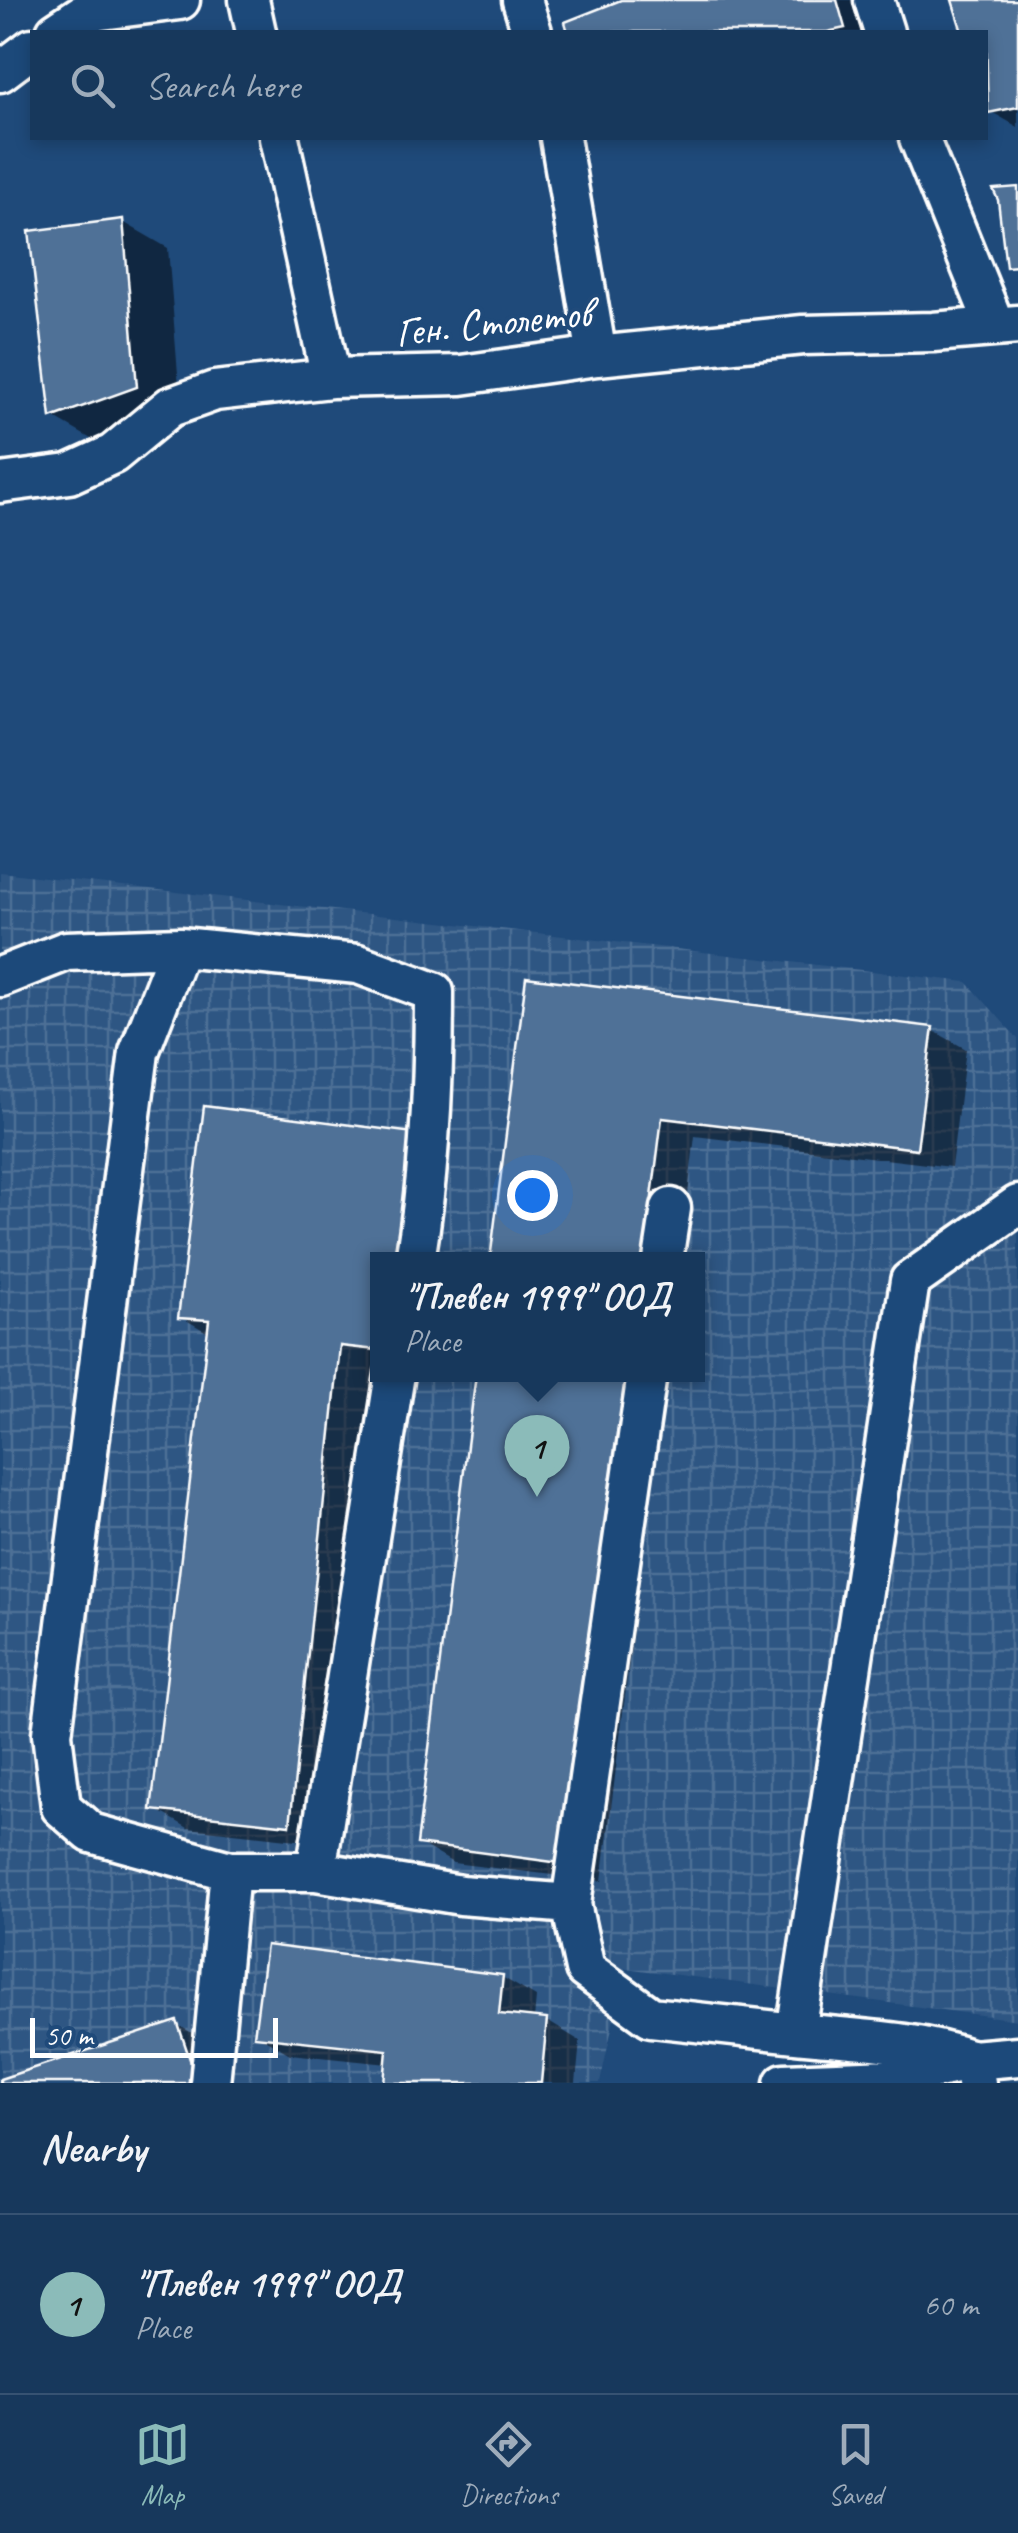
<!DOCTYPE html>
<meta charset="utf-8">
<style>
body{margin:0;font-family:Caveat,sans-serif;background:#203f62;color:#f1f3f6}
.scale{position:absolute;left:30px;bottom:25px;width:248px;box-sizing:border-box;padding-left:10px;border:5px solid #fff;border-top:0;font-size:28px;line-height:35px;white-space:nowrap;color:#fff;-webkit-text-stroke:8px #1f4a7a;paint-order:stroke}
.you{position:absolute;left:532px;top:1195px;width:35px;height:35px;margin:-25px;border:8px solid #fff;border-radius:50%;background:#1a73e8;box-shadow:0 0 0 15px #1a73e833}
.badge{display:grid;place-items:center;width:65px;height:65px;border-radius:50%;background:#8bbbb9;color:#111;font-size:32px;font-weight:700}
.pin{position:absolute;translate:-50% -82px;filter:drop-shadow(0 2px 5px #0008)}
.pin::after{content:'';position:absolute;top:52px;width:35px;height:30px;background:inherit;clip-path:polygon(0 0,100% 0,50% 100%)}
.popup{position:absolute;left:370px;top:1252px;width:335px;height:130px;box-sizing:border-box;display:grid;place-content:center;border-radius:0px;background:#17385c;filter:drop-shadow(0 2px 8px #0005);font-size:32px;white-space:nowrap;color:#9eacbb}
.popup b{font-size:38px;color:#f1f3f6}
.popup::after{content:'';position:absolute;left:50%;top:100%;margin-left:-20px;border:20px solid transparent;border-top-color:#17385c}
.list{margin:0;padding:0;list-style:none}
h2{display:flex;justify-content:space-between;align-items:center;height:130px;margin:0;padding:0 40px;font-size:42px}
h2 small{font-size:32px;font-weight:400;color:#9eacbb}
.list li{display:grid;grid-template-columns:65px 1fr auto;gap:30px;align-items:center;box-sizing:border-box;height:180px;padding:0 40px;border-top:2px solid #365272}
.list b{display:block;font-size:38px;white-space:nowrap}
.list p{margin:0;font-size:32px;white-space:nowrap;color:#9eacbb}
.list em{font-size:32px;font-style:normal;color:#9eacbb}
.icon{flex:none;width:55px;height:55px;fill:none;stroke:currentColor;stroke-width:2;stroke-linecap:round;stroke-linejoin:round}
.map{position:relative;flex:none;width:1018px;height:2083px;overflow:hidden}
.search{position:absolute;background:#17385c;box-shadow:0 5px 15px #0003;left:30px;right:30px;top:30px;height:110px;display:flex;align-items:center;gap:25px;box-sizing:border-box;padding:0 35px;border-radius:0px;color:#9eacbb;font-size:38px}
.sheet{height:310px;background:#17385c}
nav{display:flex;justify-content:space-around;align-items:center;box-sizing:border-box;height:140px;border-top:2px solid #365272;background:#17385c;font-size:28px;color:#9eacbb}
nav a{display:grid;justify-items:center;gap:5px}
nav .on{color:#8bbbb9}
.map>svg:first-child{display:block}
.industrial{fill:url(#industrial-grid);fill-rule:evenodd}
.shadow{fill:#0007}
.building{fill:#507197;stroke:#fff;stroke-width:2.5}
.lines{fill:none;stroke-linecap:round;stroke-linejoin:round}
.minor-casing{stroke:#fff;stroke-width:45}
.minor{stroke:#1f4a7a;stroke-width:38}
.labels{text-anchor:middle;stroke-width:8;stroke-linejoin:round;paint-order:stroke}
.street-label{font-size:42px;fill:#fff;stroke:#1f4a7a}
</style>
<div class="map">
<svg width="1018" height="2083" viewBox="0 0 1018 2083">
<defs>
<pattern id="industrial-grid" width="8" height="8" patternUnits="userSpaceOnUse" patternTransform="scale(2.5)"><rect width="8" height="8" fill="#2e5683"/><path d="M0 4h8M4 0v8" fill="none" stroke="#4d6f96"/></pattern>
</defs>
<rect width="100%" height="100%" fill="#1f4a7a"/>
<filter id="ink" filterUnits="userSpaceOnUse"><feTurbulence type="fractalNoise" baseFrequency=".01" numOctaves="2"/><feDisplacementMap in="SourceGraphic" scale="20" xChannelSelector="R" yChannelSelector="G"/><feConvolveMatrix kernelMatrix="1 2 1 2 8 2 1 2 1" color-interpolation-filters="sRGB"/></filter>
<g filter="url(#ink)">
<!-- industrial -->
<path class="industrial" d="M 0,872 L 967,982 L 1018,1039 L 1018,2020 L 625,1968 L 600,2083 L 0,2083 ZM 377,1260 L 697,1260 L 697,1374 L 377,1374 Z"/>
<!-- shadow -->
<path class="shadow" d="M 628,0 L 873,0 L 883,32 L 570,32 L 568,23 Z
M 955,0 L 1018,0 L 1018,127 L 990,111 L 986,97 L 986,32 L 965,32 Z
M 123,222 L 168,248 L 181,412 L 98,443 L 53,417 Z
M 528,980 L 932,1030 L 966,1049 L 951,1167 L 695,1136 L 680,1260 L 493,1260 Z
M 413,1135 L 447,1155 L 435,1260 L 377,1260 L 377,1364 L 374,1364 L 324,1843 L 188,1828 L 154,1808 L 210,1334 L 181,1317 Z
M 665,1374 L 602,1881 L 453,1863 L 419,1843 Z
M 502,1977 L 536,1997 L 534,2020 L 547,2021 L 580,2041 L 576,2083 L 386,2083 L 388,2064 L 290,2054 L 256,2034 Z
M 176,2024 L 203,2039 L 218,2083 L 0,2083 Z"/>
<!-- building -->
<path class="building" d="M 621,0 L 837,0 L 845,28 L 827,32 L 568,32 L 565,22 Z
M 952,0 L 1018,0 L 1018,107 L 988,113 L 986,32 L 962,32 Z
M 1018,187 L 1018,266 L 1006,267 L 998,200 L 993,189 Z
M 123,219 L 137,387 L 51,418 L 29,231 Z
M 526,977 L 933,1027 L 917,1149 L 662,1118 L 644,1260 L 490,1260 Z
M 204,1106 L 414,1133 L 399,1260 L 377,1260 L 377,1350 L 340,1346 L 290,1825 L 151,1810 L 209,1320 L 178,1318 Z
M 476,1374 L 629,1374 L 568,1864 L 417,1844 Z
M 266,1945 L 503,1975 L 499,2014 L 547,2019 L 541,2083 L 384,2083 L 387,2050 L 254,2036 Z
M 177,2021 L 198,2083 L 0,2083 L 0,2079 Z"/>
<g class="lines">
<!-- minor casing -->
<g class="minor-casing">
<path id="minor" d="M 249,0 L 256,32
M 522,0 L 532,32
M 874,0 L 884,32
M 56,32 L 86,12 L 180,0
M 0,72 L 32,48
M 279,138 L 331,378
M 560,138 L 597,356
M 919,138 L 995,326
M 0,483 L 69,474 L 113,454 L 170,407 L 215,391 L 331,378 L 461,375 L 597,356 L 803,335 L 933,332 L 1018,325
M 0,977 L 66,951 L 180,947
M 415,1260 C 430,1172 434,1081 434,992 L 358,964 L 180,947 L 139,1052 L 52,1734 L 61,1807 L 91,1833 L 230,1871 L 316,1871 L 461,1895 L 571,1904
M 663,1260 L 671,1208
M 647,1374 L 571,1904 L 585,1969 L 651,2017 L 796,2033
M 316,1871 L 395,1374
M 972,2060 C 916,2040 855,2039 796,2033 L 910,1281 L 1018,1205
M 210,2083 L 230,1871
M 784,2083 L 891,2079 L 964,2062
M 976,2083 L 972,2060 L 1018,2056"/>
</g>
<!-- minor -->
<use href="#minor" class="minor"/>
</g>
</g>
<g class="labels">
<!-- street labels -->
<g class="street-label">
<text transform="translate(493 321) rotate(-6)" y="15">Ген. Столетов</text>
</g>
</g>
</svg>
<div class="scale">50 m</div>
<div class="you"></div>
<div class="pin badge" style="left:537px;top:1497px">1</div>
<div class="popup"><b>&quot;Плевен 1999&quot; ООД</b>Place</div>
<div class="search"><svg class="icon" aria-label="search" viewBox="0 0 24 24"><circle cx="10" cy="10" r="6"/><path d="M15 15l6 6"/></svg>Search here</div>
</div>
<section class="sheet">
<h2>Nearby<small></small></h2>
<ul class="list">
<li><span class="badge">1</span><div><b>&quot;Плевен 1999&quot; ООД</b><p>Place</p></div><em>60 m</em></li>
</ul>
</section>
<nav>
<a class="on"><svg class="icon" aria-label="map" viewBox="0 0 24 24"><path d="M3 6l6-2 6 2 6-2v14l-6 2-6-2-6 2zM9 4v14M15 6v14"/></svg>Map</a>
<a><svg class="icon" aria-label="directions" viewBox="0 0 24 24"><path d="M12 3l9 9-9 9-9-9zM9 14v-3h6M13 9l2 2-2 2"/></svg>Directions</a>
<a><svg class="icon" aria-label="saved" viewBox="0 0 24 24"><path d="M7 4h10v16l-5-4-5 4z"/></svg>Saved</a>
</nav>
